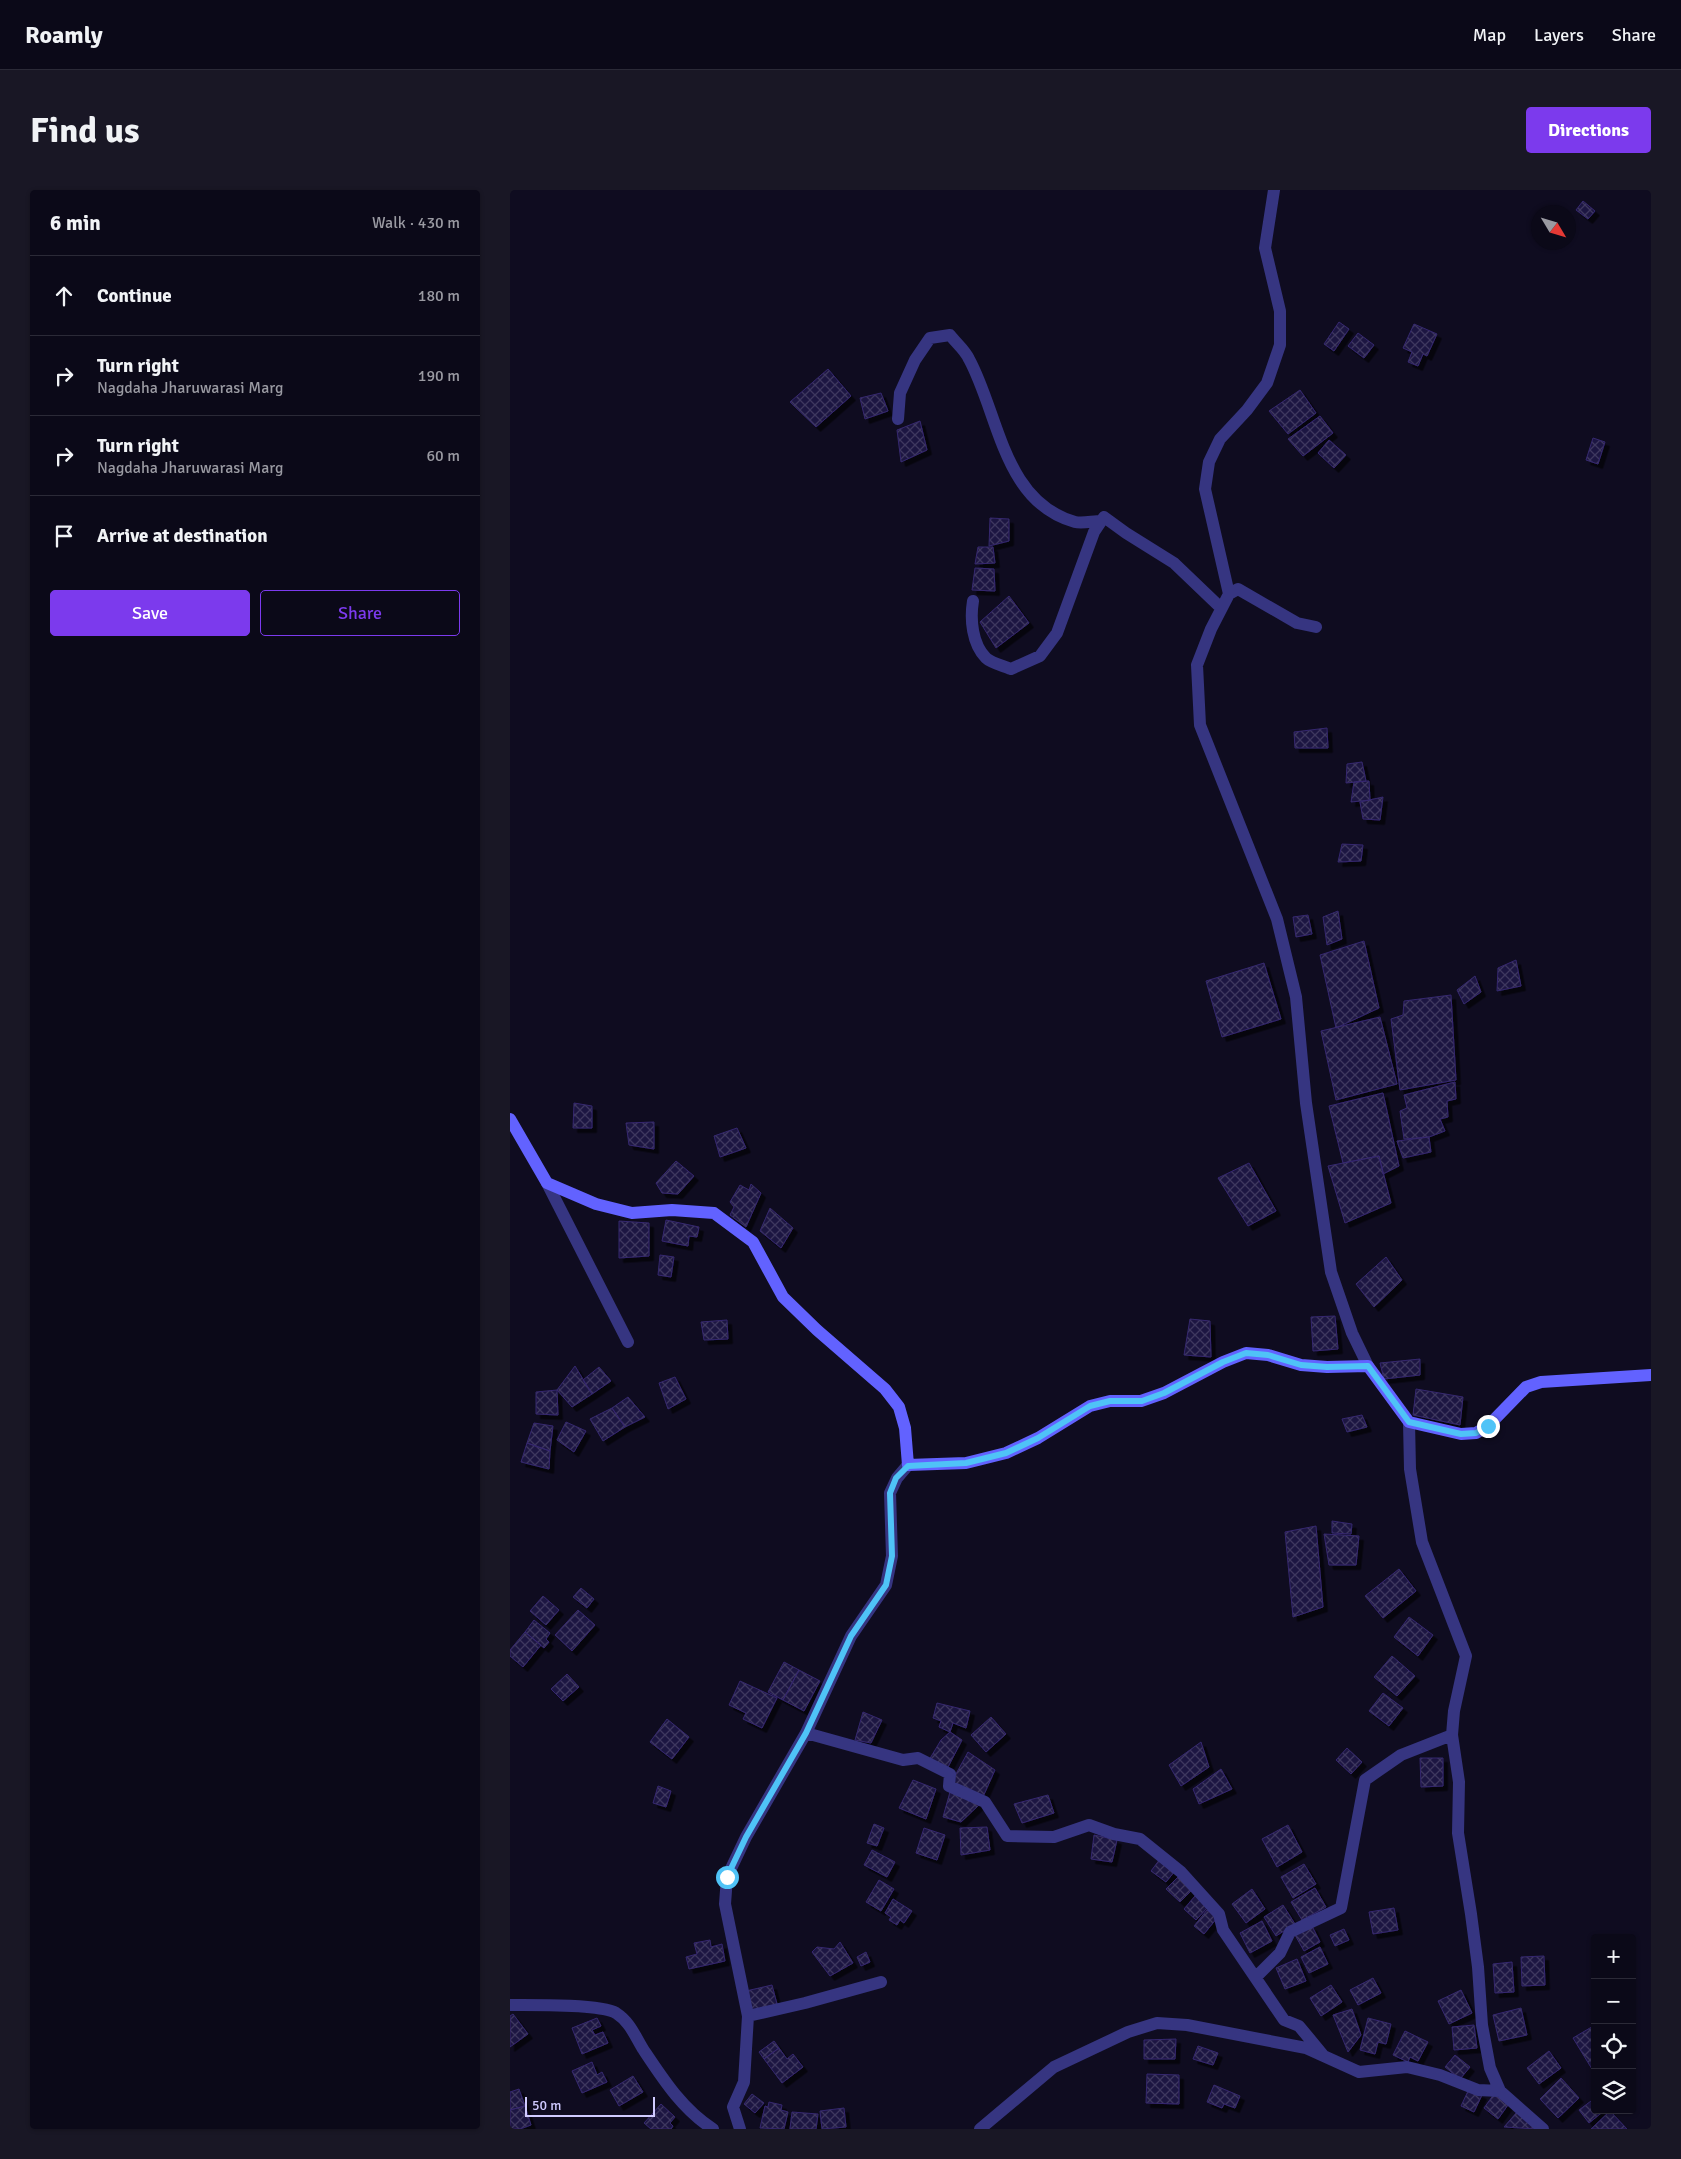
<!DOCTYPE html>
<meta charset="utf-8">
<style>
body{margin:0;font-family:Signika,sans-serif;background:#191725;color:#f1f3f6}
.controls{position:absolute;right:15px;bottom:15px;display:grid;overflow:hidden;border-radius:5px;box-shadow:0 1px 4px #0004}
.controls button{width:45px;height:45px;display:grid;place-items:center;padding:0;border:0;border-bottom:1px solid #2b2a37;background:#0b0918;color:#f1f3f6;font:25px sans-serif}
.compass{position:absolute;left:1021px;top:15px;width:45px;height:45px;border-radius:50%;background:#0b0918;box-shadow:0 1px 4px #0004;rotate:128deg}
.scale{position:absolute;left:15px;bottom:12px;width:130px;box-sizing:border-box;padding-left:5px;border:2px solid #d0cbff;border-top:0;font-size:14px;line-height:18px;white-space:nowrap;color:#d0cbff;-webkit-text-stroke:4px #0f0c20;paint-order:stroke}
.stop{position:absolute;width:15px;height:15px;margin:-11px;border:4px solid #4fc3f7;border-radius:50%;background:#fff}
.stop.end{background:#4fc3f7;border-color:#fff;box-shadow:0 1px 5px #0008}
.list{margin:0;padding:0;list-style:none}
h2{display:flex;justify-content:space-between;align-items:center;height:65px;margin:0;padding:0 20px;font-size:21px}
h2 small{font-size:16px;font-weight:400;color:#9a9aa2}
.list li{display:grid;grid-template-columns:32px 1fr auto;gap:15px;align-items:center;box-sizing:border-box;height:80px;padding:0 20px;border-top:1px solid #2b2a37}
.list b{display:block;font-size:19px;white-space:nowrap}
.list p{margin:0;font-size:16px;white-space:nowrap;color:#9a9aa2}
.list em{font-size:16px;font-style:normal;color:#9a9aa2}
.actions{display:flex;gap:10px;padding:15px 20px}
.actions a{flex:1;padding:11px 0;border:1px solid #7c3aed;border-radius:5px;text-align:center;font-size:18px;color:#7c3aed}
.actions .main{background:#7c3aed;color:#fff}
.icon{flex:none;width:28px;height:28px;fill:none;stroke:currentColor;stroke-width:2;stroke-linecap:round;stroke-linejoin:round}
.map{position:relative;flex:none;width:1141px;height:1939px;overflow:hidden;border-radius:5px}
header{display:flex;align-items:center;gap:30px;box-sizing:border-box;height:70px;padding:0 25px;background:#0b0918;border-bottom:1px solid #2b2a37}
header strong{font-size:24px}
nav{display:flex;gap:28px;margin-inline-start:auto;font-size:18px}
.intro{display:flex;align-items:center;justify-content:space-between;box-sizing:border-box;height:120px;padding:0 30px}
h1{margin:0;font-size:35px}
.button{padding:12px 22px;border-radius:5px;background:#7c3aed;color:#fff;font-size:18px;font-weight:700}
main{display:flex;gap:30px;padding:0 30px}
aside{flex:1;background:#0b0918;border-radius:5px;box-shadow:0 1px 4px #0004}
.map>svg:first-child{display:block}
.building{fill:url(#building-cross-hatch);stroke:#35286f;filter:url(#shadow)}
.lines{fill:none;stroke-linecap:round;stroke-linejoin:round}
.street{stroke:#363581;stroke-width:12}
.secondary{stroke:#6262ff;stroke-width:12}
.route{stroke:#4fc3f7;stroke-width:6}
</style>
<header>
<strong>Roamly</strong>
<nav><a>Map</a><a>Layers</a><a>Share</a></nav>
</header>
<div class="intro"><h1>Find us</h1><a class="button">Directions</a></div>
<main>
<aside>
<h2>6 min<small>Walk · 430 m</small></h2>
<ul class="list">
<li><svg class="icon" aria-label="ahead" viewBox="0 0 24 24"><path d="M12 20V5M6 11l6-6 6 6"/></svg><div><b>Continue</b></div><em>180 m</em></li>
<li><svg class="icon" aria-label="right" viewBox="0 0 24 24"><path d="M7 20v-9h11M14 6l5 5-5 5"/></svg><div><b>Turn right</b><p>Nagdaha Jharuwarasi Marg</p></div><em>190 m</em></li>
<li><svg class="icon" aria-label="right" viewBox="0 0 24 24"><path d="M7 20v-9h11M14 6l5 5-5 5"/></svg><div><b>Turn right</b><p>Nagdaha Jharuwarasi Marg</p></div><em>60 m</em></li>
<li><svg class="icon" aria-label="arrive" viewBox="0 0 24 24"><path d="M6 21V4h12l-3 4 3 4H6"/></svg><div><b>Arrive at destination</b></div></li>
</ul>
<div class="actions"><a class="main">Save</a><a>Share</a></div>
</aside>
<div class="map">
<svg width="1141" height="1939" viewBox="0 0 1141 1939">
<defs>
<pattern id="building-cross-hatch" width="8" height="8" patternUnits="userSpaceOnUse" patternTransform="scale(1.25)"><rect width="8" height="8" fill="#1f1742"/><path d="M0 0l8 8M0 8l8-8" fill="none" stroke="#3e375e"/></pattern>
<filter id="shadow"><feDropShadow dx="4.5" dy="4.5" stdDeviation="0" flood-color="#0009"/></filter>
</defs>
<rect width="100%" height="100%" fill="#0f0c20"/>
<!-- building -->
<path class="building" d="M 1073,11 L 1085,21 L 1078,29 L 1066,20 Z
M 829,132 L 839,139 L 824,161 L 814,154 Z
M 904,134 L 927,144 L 917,166 L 913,164 L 908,176 L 898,172 L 902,162 L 893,158 Z
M 848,143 L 864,155 L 854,168 L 838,156 Z
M 318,179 L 341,206 L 306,237 L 280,212 Z
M 790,200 L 806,223 L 778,244 L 759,221 Z
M 371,203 L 378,221 L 355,229 L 350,208 Z
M 810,226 L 823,243 L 793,266 L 778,249 Z
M 410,231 L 417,260 L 391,272 L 387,240 Z
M 1083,248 L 1095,252 L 1088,274 L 1076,270 Z
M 819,250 L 836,265 L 824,278 L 808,263 Z
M 480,328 L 499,329 L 499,351 L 479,356 Z
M 468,357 L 483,357 L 485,373 L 465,374 Z
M 465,378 L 484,379 L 485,401 L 462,400 Z
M 499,406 L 519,433 L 486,458 L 470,432 Z
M 817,538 L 818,558 L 785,558 L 784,542 Z
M 852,572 L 856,591 L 836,593 L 837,574 Z
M 859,591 L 860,610 L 841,612 L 844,592 Z
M 873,607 L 870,630 L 853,629 L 850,612 Z
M 832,654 L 853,655 L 851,671 L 828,672 Z
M 828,721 L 832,749 L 817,755 L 813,727 Z
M 798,725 L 802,744 L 786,747 L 783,727 Z
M 854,751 L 869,818 L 826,838 L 810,765 Z
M 1006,770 L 1011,796 L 987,801 L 988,778 Z
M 754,773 L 771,829 L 712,847 L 696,791 Z
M 965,786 L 971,802 L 954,814 L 947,800 Z
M 941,805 L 946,890 L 890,900 L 881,829 L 893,825 L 894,811 Z
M 870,827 L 887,894 L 826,910 L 811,841 Z
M 945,892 L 946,909 L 937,911 L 938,927 L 930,929 L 935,941 L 919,947 L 894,949 L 890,921 L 897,918 L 894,905 Z
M 873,903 L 889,976 L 873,984 L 869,966 L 833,973 L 819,916 Z
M 64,913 L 82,916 L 82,938 L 63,938 Z
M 144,932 L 144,959 L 119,955 L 116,933 Z
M 227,938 L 236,958 L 210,967 L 204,946 Z
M 919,947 L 921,962 L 893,968 L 887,951 Z
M 869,966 L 881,1013 L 835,1033 L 818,976 Z
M 166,971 L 184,986 L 168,1004 L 152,1003 L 146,993 Z
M 739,973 L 766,1021 L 738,1036 L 708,988 Z
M 241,994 L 251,1003 L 236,1037 L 220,1025 L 224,1017 L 220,1012 L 230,995 L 239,1000 Z
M 260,1018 L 283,1038 L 271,1058 L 250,1041 Z
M 156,1030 L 189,1037 L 187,1047 L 179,1046 L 178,1056 L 152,1051 Z
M 109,1031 L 139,1033 L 139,1066 L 109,1068 Z
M 150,1065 L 164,1067 L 161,1087 L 148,1085 Z
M 876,1067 L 892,1090 L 864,1117 L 846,1094 Z
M 825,1126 L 828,1159 L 803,1161 L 801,1127 Z
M 680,1129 L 700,1131 L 701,1167 L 674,1165 Z
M 217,1130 L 218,1149 L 194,1150 L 191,1132 Z
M 910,1169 L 910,1185 L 874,1189 L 870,1173 Z
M 65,1176 L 82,1204 L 62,1217 L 47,1200 Z
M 89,1177 L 101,1191 L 82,1204 L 73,1190 Z
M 165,1187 L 176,1209 L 158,1219 L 149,1193 Z
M 906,1199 L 953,1207 L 950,1235 L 903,1225 Z
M 47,1200 L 48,1225 L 26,1224 L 26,1202 Z
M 118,1207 L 135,1227 L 115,1237 L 102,1218 Z
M 102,1218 L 115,1237 L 93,1251 L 80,1229 Z
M 852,1225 L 857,1237 L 837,1242 L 832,1229 Z
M 56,1232 L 76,1241 L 64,1262 L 47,1250 Z
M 24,1233 L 43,1236 L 40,1261 L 17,1253 Z
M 17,1253 L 40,1261 L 39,1279 L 11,1272 Z
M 822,1331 L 842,1334 L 841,1344 L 822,1343 Z
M 806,1336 L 813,1417 L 783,1427 L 775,1342 Z
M 814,1344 L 849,1346 L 846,1375 L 819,1375 Z
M 889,1379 L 906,1401 L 873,1428 L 855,1406 Z
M 71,1398 L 84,1409 L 77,1418 L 63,1407 Z
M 33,1406 L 49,1420 L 36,1435 L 20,1421 Z
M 68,1420 L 85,1435 L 62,1461 L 45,1445 Z
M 899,1427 L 923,1445 L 908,1466 L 884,1447 Z
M 24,1430 L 40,1443 L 36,1449 L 39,1452 L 34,1458 L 15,1442 Z
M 15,1442 L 31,1455 L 13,1477 L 0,1466 L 0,1460 Z
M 882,1466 L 905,1486 L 887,1506 L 864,1487 Z
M 274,1472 L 289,1480 L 273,1510 L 258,1502 Z
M 289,1480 L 310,1491 L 294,1521 L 273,1510 Z
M 57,1484 L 69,1497 L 53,1511 L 41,1499 Z
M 230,1491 L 267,1508 L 252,1538 L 233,1529 L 236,1523 L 219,1515 Z
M 873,1503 L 893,1518 L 879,1536 L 859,1521 Z
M 427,1513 L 460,1521 L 456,1538 L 443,1533 L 440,1542 L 429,1537 L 431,1531 L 423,1528 Z
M 353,1522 L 372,1530 L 361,1553 L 345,1550 Z
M 481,1527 L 496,1544 L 476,1562 L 461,1545 Z
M 157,1529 L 179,1547 L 162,1569 L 140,1552 Z
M 440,1542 L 452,1550 L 437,1579 L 419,1570 L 431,1550 Z
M 691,1552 L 699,1577 L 671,1596 L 659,1575 Z
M 837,1558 L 852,1572 L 841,1584 L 826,1570 Z
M 458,1562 L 485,1580 L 472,1609 L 441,1593 Z
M 910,1568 L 933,1568 L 933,1596 L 911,1597 Z
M 711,1579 L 722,1599 L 689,1614 L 683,1599 Z
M 403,1590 L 426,1599 L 416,1629 L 389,1618 Z
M 148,1596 L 161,1601 L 156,1617 L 143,1613 Z
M 440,1602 L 470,1614 L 451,1632 L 433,1627 Z
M 538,1605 L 544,1623 L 512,1633 L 504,1614 Z
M 364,1634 L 374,1638 L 367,1656 L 357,1653 Z
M 778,1635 L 792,1662 L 767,1677 L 752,1649 Z
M 477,1637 L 480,1660 L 451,1665 L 450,1638 Z
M 414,1638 L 435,1645 L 427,1670 L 406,1663 Z
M 584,1645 L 607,1650 L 602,1672 L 581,1669 Z
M 362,1660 L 385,1672 L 377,1687 L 354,1675 Z
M 650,1669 L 665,1681 L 656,1692 L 641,1681 Z
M 794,1674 L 806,1694 L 783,1708 L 771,1687 Z
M 669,1686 L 682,1700 L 670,1712 L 656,1699 Z
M 369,1690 L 384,1699 L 371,1721 L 356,1712 Z
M 805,1698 L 816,1717 L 792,1730 L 781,1712 Z
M 742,1699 L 755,1719 L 736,1733 L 722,1714 Z
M 685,1706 L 698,1717 L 686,1730 L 674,1719 Z
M 383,1709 L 402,1721 L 394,1733 L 390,1730 L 387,1735 L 379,1730 L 381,1727 L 375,1723 Z
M 773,1715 L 785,1734 L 766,1746 L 754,1727 Z
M 884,1718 L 888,1740 L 863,1744 L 859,1722 Z
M 697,1720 L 707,1728 L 694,1744 L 684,1736 Z
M 752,1731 L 762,1751 L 740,1763 L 730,1743 Z
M 802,1736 L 810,1752 L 794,1761 L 785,1745 Z
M 834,1739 L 839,1750 L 825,1756 L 820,1745 Z
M 200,1750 L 201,1757 L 212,1754 L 215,1771 L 179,1779 L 176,1767 L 187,1764 L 184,1753 Z
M 330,1752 L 343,1773 L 320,1786 L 302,1762 L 307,1757 L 324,1759 Z
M 810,1757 L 818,1774 L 799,1783 L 791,1767 Z
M 356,1762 L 360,1772 L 351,1776 L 347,1767 Z
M 1034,1766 L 1035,1795 L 1012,1796 L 1011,1767 Z
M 787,1769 L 796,1791 L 775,1799 L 766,1778 Z
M 1002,1772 L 1004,1802 L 985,1803 L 983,1774 Z
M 863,1788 L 871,1803 L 848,1815 L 840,1800 Z
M 262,1795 L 267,1814 L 241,1821 L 236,1801 Z
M 821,1795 L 832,1812 L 811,1826 L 800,1808 Z
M 951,1800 L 962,1823 L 939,1834 L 928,1811 Z
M 1011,1818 L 1017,1845 L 989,1851 L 983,1825 Z
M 842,1819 L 851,1845 L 838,1862 L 823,1825 Z
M 3,1824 L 18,1844 L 0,1857 L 0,1826 Z
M 87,1828 L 91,1836 L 82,1840 L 85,1845 L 93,1842 L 98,1853 L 72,1864 L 62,1838 Z
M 858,1828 L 881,1834 L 876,1854 L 868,1852 L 865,1864 L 850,1860 Z
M 964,1835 L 967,1858 L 944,1860 L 942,1837 Z
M 1085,1835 L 1085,1884 L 1063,1848 Z
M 895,1841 L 918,1852 L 908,1871 L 900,1867 L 898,1872 L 883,1865 Z
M 666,1849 L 665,1869 L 634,1869 L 634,1850 Z
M 264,1851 L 269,1858 L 254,1869 L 249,1862 Z
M 688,1856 L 708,1863 L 703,1875 L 683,1869 Z
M 269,1858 L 277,1869 L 283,1864 L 293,1877 L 272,1893 L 254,1869 Z
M 1039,1861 L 1051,1878 L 1029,1894 L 1017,1878 Z
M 945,1865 L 960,1877 L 950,1889 L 935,1877 Z
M 82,1872 L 87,1885 L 92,1882 L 97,1892 L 72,1903 L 62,1881 Z
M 637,1884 L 669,1885 L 669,1914 L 636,1913 Z
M 123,1886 L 133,1902 L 109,1916 L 100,1900 Z
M 1051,1888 L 1069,1908 L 1048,1928 L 1030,1909 Z
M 704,1895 L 730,1906 L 725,1918 L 714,1914 L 712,1918 L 697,1912 Z
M 9,1899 L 15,1916 L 0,1920 L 0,1902 Z
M 959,1899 L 972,1905 L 964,1922 L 951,1916 Z
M 242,1904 L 254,1913 L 245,1923 L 234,1914 Z
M 984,1904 L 998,1915 L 988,1929 L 974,1918 Z
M 1085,1908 L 1085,1920 L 1095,1920 L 1079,1933 L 1069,1920 Z
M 259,1912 L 272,1915 L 271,1920 L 278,1922 L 274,1939 L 250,1938 L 255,1916 L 258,1917 Z
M 151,1914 L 165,1927 L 160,1933 L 163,1936 L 161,1939 L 141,1939 L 134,1933 Z
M 15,1916 L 21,1935 L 10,1939 L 0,1939 L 0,1920 Z
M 334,1918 L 336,1937 L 312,1939 L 310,1921 Z
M 1100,1921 L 1117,1939 L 1081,1939 Z
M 282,1922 L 308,1924 L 306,1939 L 280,1939 Z
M 1007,1922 L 1027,1939 L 994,1937 Z"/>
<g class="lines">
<!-- street -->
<path class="street" d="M 764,0 L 755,58 L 770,121 L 770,155 L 757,193 L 737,220 L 710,249 L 699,272 L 695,299 L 719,404 L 701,439 L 687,475 L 690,535 L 767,729 L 786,807 L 796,913 L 821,1082 L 842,1143 L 858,1176
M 388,229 L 390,203 L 405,170 L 420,148 L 440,145 C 446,153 455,160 459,169 C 489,224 493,312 565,332 C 572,334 583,331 591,331
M 719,404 L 728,399 L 787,433 L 806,437
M 463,411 C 460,429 462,454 476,468 C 481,473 494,476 501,479 L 530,466 L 547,443 L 584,342 L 594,327 L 616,343 L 664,373 L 711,418
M 37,993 L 118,1152
M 899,1232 L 900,1279 L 912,1352 L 956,1466 L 944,1521 L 942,1545 L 949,1592 L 948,1643 L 961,1724 L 968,1777 L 972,1835 L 980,1878 L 990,1901 L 1033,1939
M 296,1543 L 393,1570 L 408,1568 L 440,1584 L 439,1596 L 475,1612 L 497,1646 L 544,1647 L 579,1635 L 604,1644 L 630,1649 L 671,1682 L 709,1724 L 713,1740 L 774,1830 L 789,1836 L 813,1865
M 746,1787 L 770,1763 L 780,1742 L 831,1718 L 855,1590 L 891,1565 L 942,1545
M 0,1815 C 21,1815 91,1814 106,1823 C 120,1832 125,1846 133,1859 C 153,1889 172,1919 203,1939
M 238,1826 L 295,1813 L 371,1792
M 230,1939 L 223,1917 L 234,1892 L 238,1826 L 215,1714 L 217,1687 L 236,1647 L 296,1543 L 341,1446 L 376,1395 L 382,1366 L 380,1303 L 387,1288 L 398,1275
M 470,1939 L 544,1877 L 618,1842 L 647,1833 L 677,1835 L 796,1858 L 849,1882 L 897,1877 L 930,1885 L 968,1900 L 990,1901"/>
<!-- secondary -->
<path class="secondary" d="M 0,929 L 37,993 L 86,1014 L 122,1023 L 162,1020 L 204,1023 L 243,1052 L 273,1107 L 307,1140 L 375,1199 L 389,1217 L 395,1238 L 398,1275 L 456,1273 L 496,1263 L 528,1248 L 580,1216 L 600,1211 L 631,1211 L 654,1203 L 713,1172 L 736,1163 L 758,1165 L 791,1175 L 817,1177 L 858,1176 L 899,1232 L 951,1244 L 966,1243 L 978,1236 L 1016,1197 L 1031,1192 L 1141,1185"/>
</g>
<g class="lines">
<!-- route -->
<path class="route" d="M 217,1687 L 236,1647 L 296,1543 L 341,1446 L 376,1395 L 382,1366 L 380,1303 L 386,1288 L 398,1276 L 456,1273 L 496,1263 L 528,1248 L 580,1216 L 600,1211 L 632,1211 L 654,1203 L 713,1172 L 736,1163 L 758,1165 L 791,1175 L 817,1177 L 858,1176 L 899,1232 L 951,1244 L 966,1243 L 978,1236"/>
</g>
</svg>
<div class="controls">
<button>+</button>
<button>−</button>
<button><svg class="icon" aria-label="locate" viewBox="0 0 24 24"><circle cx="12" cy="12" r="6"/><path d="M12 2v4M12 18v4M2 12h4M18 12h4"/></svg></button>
<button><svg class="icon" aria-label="layers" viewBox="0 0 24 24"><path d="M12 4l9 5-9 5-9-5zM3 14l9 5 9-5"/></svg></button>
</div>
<svg class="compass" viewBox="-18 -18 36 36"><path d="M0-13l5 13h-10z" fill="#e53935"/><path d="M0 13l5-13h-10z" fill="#9a9aa2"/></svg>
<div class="scale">50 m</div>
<div class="stop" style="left:217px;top:1687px"></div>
<div class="stop end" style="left:978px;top:1236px"></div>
</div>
</main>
